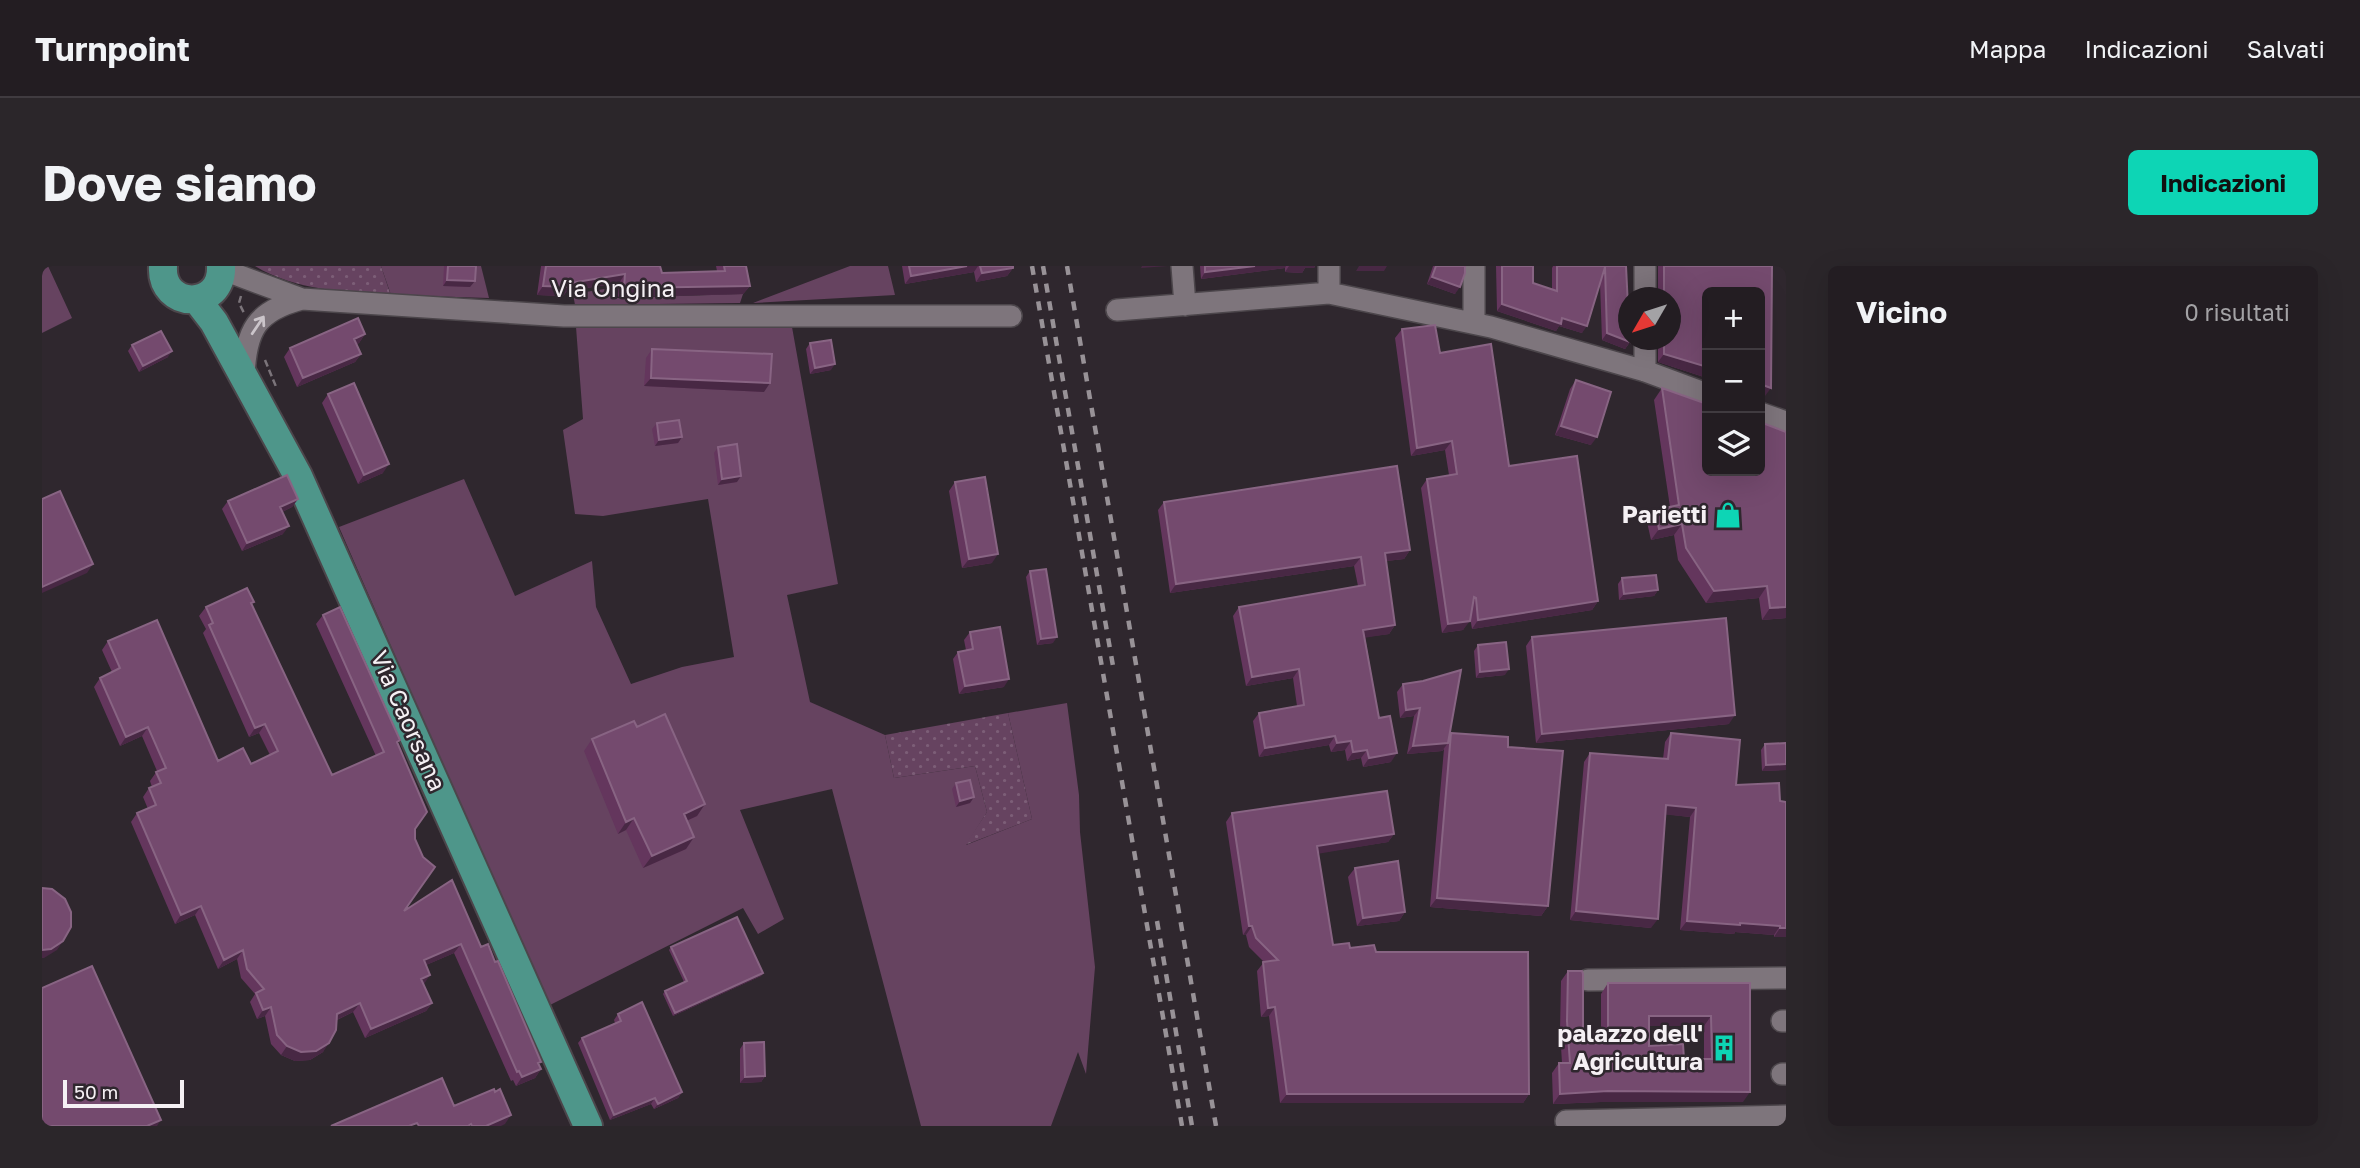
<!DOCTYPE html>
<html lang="it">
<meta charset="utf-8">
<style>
body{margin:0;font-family:"Golos Text",sans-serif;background:#2b262a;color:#f1f3f6}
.controls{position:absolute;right:21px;top:21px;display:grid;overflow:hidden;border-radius:10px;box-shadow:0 7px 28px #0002}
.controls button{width:63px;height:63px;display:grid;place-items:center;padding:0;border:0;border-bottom:2px solid #403b40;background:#231d22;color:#f1f3f6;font:35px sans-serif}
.compass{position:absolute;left:1576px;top:21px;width:63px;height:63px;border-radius:50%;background:#231d22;box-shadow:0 7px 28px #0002;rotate:231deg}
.scale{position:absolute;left:21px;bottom:18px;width:121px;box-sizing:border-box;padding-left:7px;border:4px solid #f5f0f4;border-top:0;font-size:19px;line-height:24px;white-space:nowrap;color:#f5f0f4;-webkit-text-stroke:5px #2f272e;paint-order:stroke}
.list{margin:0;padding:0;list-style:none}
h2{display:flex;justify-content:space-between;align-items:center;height:91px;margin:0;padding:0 28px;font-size:30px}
h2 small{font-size:23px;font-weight:400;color:#a3a2a5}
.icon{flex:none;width:38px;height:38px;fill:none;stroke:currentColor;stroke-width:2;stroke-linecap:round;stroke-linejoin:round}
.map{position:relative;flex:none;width:1744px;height:860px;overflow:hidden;border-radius:10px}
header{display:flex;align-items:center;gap:42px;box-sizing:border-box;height:98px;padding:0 35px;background:#231d22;border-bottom:2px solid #403b40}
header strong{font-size:33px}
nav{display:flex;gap:38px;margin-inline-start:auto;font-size:24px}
.intro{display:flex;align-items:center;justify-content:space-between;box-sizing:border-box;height:168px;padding:0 42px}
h1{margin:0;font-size:49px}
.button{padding:18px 32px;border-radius:10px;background:#0dd5b5;color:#111;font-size:24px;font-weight:700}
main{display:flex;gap:42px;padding:0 42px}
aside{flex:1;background:#231d22;border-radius:10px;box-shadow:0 7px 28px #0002}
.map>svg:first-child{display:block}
.grass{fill:#664360}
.garden{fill:url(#garden-dots)}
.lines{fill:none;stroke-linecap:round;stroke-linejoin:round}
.minor-casing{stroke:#4c464b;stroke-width:24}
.major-casing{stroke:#4c464b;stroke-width:32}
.path{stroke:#7b747a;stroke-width:2.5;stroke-dasharray:7 3.5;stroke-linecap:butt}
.minor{stroke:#7e757c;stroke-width:21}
.major{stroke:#4e968a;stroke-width:28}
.rail{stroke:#989297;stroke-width:4.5;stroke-dasharray:9 9;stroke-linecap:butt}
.wall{fill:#64365d;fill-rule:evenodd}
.shaded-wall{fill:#482844}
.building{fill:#744a6e;stroke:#886483;stroke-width:2;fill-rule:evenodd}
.oneway{stroke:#cbc5ca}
.labels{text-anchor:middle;stroke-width:5;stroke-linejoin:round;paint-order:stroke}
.street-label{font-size:24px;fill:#f5f0f4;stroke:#2f272e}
.poi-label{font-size:24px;font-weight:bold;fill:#f5f0f4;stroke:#2f272e;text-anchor:end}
</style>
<header>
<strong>Turnpoint</strong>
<nav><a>Mappa</a><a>Indicazioni</a><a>Salvati</a></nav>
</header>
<div class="intro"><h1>Dove siamo</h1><a class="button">Indicazioni</a></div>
<main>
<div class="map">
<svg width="1744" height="860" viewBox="0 0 1744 860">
<defs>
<pattern id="garden-dots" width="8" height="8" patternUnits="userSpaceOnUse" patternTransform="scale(1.75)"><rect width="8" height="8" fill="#664360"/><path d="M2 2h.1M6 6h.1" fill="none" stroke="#7c5e77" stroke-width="1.8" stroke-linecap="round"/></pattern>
</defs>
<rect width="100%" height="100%" fill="#2f272e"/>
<!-- grass -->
<path class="grass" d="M 0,0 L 6,0 L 30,52 L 0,67 Z
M 339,0 L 439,0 L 447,32 L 349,29 Z
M 808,0 L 846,0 L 853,29 L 711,37 Z
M 575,21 L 575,32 L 701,28 L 698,37 L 533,39 L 531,28 Z
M 534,61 L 750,61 L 796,318 L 745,329 L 768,436 L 843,469 L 852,512 L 933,500 L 945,546 L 924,579 L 990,553 L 966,447 L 1025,437 L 1037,529 L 1038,566 L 1053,701 L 1044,808 L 1036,786 L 1009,860 L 879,860 L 790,523 L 698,544 L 742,653 L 716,668 L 701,642 L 506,740 L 297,261 L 422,213 L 473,330 L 550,295 L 554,341 L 589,418 L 640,401 L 692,391 L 666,233 L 561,250 L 533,248 L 521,164 L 541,153 Z"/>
<!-- garden -->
<path class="garden" d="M 213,0 L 339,0 L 349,30 C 303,25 254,25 213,0 Z
M 966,447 L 990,553 L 923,579 L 945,546 L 933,500 L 852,512 L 843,469 Z"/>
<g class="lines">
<!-- minor casing -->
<g class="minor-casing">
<path id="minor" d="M 1140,0 L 1143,39
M 1603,0 L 1603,32
M 179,3 L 260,33 L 522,50 L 969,50
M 1287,27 L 1287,0
M 1075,44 L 1287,27 L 1449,61 L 1603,105 L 1665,128
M 1432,57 L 1432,0
M 1603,74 L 1603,105
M 202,110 C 204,64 214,45 260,33
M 1718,147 L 1744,156
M 1546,714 L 1744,712
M 1740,755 L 1744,755
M 1740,808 L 1744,808
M 1524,855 L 1744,850"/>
</g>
<!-- major casing -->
<g class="major-casing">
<path id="major" d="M 121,0 C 118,44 181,45 179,0
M 155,34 L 172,56 L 256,210 L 546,860"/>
</g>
<!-- path -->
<path class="path" d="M 199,30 L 197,37 L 202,47
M 223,94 L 235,123"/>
<!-- minor -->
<use href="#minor" class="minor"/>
<!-- major -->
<use href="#major" class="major"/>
<!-- rail -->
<path class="rail" d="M 990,0 L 1140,860
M 1001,0 L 1071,400
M 1025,0 L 1174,860
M 1115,655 L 1150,860"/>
</g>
<!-- wall -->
<path class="wall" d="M 402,0 L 434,0 L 428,21 L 401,20 Z
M 499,0 L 618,0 L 620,7 L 675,5 L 674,0 L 704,0 L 708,20 L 701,28 L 576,31 L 577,17 L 525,25 L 521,30 L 495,29 Z
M 860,0 L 971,0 L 971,2 L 965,10 L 934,16 L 932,6 L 863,18 Z
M 1158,0 L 1273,0 L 1272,2 L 1263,2 L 1260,7 L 1243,6 L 1243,2 L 1159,13 Z
M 1391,0 L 1423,0 L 1413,28 L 1385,18 Z
M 1454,0 L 1491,0 L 1491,17 L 1510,23 L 1510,2 L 1511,0 L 1584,0 L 1588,76 L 1583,83 L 1560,74 L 1558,17 L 1540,67 L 1517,60 L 1514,65 L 1455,45 Z
M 1616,0 L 1730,0 L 1723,130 L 1665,26 L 1665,112 L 1616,96 L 1616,74 L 1628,74 L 1628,32 L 1616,32 Z
M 1360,63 L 1398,87 L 1467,200 L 1556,335 L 1550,344 L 1430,363 L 1428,351 L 1421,364 L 1400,367 L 1379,222 L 1385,213 L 1407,209 L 1403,184 L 1369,190 L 1353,72 Z
M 323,68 L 317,77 L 315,78 L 319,88 L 313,96 L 255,121 L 242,91 L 248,82 Z
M 768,77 L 789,104 L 768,108 L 764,83 Z
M 90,79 L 126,91 L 97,106 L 86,85 Z
M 610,83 L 722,126 L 602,120 L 604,92 Z
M 1534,114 L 1549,179 L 1513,169 L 1528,123 Z
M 1620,122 L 1744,166 L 1744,352 L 1720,354 L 1717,332 L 1664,337 L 1636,294 L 1632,269 L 1609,274 L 1605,256 L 1613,244 L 1628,241 L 1612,134 Z
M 286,128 L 341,207 L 316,218 L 280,137 Z
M 615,157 L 640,171 L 636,177 L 613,180 L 610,163 Z
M 676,181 L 695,216 L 676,219 L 672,187 Z
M 913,216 L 950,297 L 920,302 L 907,225 Z
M 256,233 L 250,241 L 240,246 L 241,268 L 200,285 L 180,243 L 186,235 Z
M 1122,236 L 1368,284 L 1362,293 L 1344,295 L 1353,359 L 1347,368 L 1323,371 L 1337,452 L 1349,496 L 1321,501 L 1319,492 L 1305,495 L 1303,484 L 1289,486 L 1287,479 L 1217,491 L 1211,455 L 1217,447 L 1255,440 L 1251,412 L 1204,420 L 1191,350 L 1197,341 L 1316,320 L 1312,300 L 1128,327 L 1116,244 Z
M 988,305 L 1011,377 L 995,379 L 984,311 Z
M 1580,312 L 1616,324 L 1612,330 L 1577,334 L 1576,318 Z
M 212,336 L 209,339 L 290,509 L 334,490 L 274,358 L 281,349 L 356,478 L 373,563 L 362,645 L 439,681 L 499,803 L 493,812 L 474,820 L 471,814 L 469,815 L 412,687 L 384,699 L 381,718 L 390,737 L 384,745 L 323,772 L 311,746 L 295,754 L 281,786 L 268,794 L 253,795 L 239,789 L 229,778 L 223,750 L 215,753 L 208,736 L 213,728 L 199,712 L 195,693 L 176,703 L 153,649 L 133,658 L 89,556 L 95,547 L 106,543 L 101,531 L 107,522 L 110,521 L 108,515 L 115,505 L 100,470 L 78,480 L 52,421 L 58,412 L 70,406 L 60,384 L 66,375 L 176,495 L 209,498 L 228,489 L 217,467 L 207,471 L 161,367 L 164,363 L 157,350 L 164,341 Z
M 928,366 L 962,421 L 917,428 L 911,393 L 916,386 L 924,384 L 922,374 Z
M 1490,371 L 1687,458 L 1494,477 L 1484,380 Z
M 1436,379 L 1463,409 L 1434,412 L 1432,385 Z
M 1361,418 L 1407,469 L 1409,467 L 1466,481 L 1506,640 L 1499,650 L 1388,641 L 1402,483 L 1400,485 L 1365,488 L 1372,450 L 1358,452 L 1355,426 Z
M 595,461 L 663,538 L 655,550 L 645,555 L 652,571 L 644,583 L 601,602 L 584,564 L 576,568 L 542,485 L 550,473 Z
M 1629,467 L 1694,519 L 1744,671 L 1732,671 L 1732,669 L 1693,666 L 1692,668 L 1638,664 L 1648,551 L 1623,548 L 1609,662 L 1528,654 L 1542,496 L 1548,487 L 1621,493 L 1623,476 Z
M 1744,477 L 1744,504 L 1720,505 L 1719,484 L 1723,478 Z
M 914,517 L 932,531 L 928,537 L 914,541 L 910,523 Z
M 1190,547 L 1352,568 L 1346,576 L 1276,587 L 1291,679 L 1334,686 L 1487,828 L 1481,837 L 1238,837 L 1227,750 L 1219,751 L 1215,705 L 1222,696 L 1207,681 L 1204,669 L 1201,669 L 1184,556 Z
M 1313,602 L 1363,646 L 1357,655 L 1315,660 L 1306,611 Z
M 629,681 L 721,707 L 719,710 L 631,750 L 621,728 L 623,725 L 642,716 L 627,684 Z
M 1526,705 L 1541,768 L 1559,767 L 1559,728 L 1566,717 L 1708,717 L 1701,836 L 1559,836 L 1511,838 L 1510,807 L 1517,797 L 1520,797 L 1518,765 L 1519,715 ZM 1607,760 L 1662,760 L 1662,793 L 1642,793 L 1607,780 Z
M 576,748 L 640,826 L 636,832 L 612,843 L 609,838 L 568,854 L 536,777 L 540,772 L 573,757 L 572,754 Z
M 702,777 L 723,810 L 719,816 L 698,817 L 698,783 Z"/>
<!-- shaded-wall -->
<path class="shaded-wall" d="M 925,0 L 936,0 L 932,6 L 863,18 L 869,10 Z
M 1100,0 L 1126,0 L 1099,2 Z
M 1213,0 L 1244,0 L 1243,2 L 1159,13 L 1163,6 Z
M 1247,0 L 1273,0 L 1272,2 L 1263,2 L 1260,7 L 1243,6 Z
M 1317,0 L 1345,0 L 1342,5 L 1314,5 Z
M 971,2 L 965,10 L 934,16 L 940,7 Z
M 583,8 L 577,17 L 525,25 L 521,30 L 495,29 L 501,20 Z
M 1390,11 L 1418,21 L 1413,28 L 1385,18 Z
M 405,14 L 433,15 L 428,21 L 401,20 Z
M 708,20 L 701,28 L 576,31 L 582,22 Z
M 1460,38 L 1520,52 L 1545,60 L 1540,67 L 1517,60 L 1514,65 L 1455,45 Z
M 1565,67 L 1588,76 L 1583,83 L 1560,74 Z
M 323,68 L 317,77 L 306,82 L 312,73 Z
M 130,85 L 126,91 L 97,106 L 101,100 Z
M 319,88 L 313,96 L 255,121 L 261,112 Z
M 1622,88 L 1665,101 L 1665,112 L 1616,96 Z
M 793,98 L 789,104 L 768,108 L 773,102 Z
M 609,112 L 728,117 L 722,126 L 602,120 Z
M 1718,118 L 1729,122 L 1723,130 L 1718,128 Z
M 1519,160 L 1555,171 L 1549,179 L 1513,169 Z
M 640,171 L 636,177 L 613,180 L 617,174 Z
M 1410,175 L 1403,184 L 1369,190 L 1375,182 Z
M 347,198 L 341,207 L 316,218 L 322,209 Z
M 699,210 L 695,216 L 676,219 L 680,213 Z
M 256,233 L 250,241 L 232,250 L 238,241 Z
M 1640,258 L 1632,269 L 1609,274 L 1617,263 Z
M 247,260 L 241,268 L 200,285 L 205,277 Z
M 1368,284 L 1362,293 L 1336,296 L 1343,287 Z
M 956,288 L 950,297 L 920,302 L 927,293 Z
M 1319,291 L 1312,300 L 1128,327 L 1134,318 Z
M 51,298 L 45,307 L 0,327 L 0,321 Z
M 1725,320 L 1717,332 L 1664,337 L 1672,325 Z
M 1616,324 L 1612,330 L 1577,334 L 1582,328 Z
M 1556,335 L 1550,344 L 1430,363 L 1436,354 Z
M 1744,341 L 1744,352 L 1720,354 L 1728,342 Z
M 1428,355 L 1421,364 L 1400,367 L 1406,358 Z
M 1353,359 L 1347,368 L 1315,373 L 1321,364 Z
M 1015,371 L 1011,377 L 995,379 L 999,373 Z
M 1257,403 L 1251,412 L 1204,420 L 1210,411 Z
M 1467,403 L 1463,409 L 1434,412 L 1438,406 Z
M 967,413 L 962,421 L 917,428 L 923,420 Z
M 1378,442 L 1372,450 L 1358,452 L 1364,444 Z
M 1693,449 L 1687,458 L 1494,477 L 1500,468 Z
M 223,458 L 217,467 L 207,471 L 213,462 Z
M 106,461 L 100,470 L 78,480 L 84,471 Z
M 1293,470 L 1287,479 L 1217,491 L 1223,482 Z
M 1309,475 L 1303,484 L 1289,486 L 1295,477 Z
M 1406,477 L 1400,485 L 1365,488 L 1371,480 Z
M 1325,484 L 1319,492 L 1305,495 L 1311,486 Z
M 1355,487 L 1349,496 L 1321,501 L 1327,492 Z
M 1744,498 L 1744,504 L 1720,505 L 1724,499 Z
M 932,531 L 928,537 L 914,541 L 918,535 Z
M 663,538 L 655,550 L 633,560 L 642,548 Z
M 1624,539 L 1654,542 L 1648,551 L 1618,548 Z
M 592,552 L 584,564 L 576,568 L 584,556 Z
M 1352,568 L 1346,576 L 1269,589 L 1275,580 Z
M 652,571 L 644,583 L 601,602 L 610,590 Z
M 1395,632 L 1506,640 L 1499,650 L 1388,641 Z
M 159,640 L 153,649 L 133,658 L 139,649 Z
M 1534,645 L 1616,653 L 1609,662 L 1528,654 Z
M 1363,646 L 1357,655 L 1315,660 L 1321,652 Z
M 1645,655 L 1738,660 L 1732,669 L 1693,666 L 1692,668 L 1638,664 Z
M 1207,660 L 1210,660 L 1204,669 L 1201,669 Z
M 1738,662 L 1744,662 L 1744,671 L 1732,671 Z
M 21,675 L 15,684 L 2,692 L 0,692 L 0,684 Z
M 419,678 L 412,687 L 375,703 L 382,694 Z
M 201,684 L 195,693 L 176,703 L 182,694 Z
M 721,707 L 719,710 L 631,750 L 633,747 Z
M 388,709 L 382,718 L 373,722 L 379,713 Z
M 318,737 L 311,746 L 288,757 L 295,748 Z
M 390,737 L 384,745 L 323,772 L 329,763 Z
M 229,741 L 223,750 L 215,753 L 221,744 Z
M 1233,741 L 1227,750 L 1219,751 L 1226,742 Z
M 1607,750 L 1669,750 L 1662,760 L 1600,760 Z
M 287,777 L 281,786 L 268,794 L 253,795 L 239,789 L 245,780 Z
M 499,803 L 493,812 L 474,820 L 480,811 Z
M 723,810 L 719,816 L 698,817 L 703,811 Z
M 1566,825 L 1708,826 L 1701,836 L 1559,836 L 1511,838 L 1518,828 Z
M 640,826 L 636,832 L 612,843 L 616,838 Z
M 1245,828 L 1487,828 L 1481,837 L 1238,837 Z
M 613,832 L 609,838 L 568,854 L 572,849 Z
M 469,849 L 463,858 L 459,860 L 444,860 Z
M 119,854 L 115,860 L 105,860 Z"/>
<!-- building -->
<path class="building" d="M 406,0 L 434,0 L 433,15 L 405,14 Z
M 504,0 L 618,0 L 620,7 L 683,5 L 682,0 L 704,0 L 708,20 L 582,22 L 583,8 L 528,17 L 528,21 L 501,20 Z
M 867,0 L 925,0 L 869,10 Z
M 938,0 L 971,0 L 971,2 L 940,7 Z
M 1163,0 L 1213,0 L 1163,6 Z
M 1394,0 L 1423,0 L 1423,7 L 1418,21 L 1390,11 Z
M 1460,0 L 1491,0 L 1491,17 L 1515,25 L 1515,0 L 1584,0 L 1586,41 L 1586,74 L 1588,74 L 1588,76 L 1565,67 L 1563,1 L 1545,60 L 1520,52 L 1519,58 L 1460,38 Z
M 1622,0 L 1730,0 L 1729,122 L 1718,118 L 1718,26 L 1665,26 L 1665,101 L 1622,88 L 1622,74 L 1628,74 L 1628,32 L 1618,32 L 1622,24 Z
M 316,52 L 323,68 L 312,73 L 319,88 L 261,112 L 248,82 Z
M 1393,59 L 1398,87 L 1449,78 L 1467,200 L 1535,190 L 1556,335 L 1436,354 L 1434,332 L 1432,331 L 1428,355 L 1406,358 L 1385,213 L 1415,208 L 1410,175 L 1375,182 L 1360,63 Z
M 119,65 L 130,85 L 101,100 L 90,79 Z
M 789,74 L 793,98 L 773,102 L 768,77 Z
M 610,83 L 730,88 L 728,117 L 609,112 Z
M 1534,114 L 1569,126 L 1555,171 L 1519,160 Z
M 312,117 L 347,198 L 322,209 L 286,128 Z
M 1620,122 L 1665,138 L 1665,205 L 1718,205 L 1718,156 L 1744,166 L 1744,341 L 1728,342 L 1725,320 L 1672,325 L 1644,282 L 1640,258 L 1617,263 L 1613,244 L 1637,239 Z
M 637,154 L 640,171 L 617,174 L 615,157 Z
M 695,178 L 699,210 L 680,213 L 676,181 Z
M 1355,200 L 1368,284 L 1343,287 L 1353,359 L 1321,364 L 1337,452 L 1348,450 L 1355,487 L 1327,492 L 1325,484 L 1311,486 L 1309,475 L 1295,477 L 1293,470 L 1223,482 L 1217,447 L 1262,439 L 1257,403 L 1210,411 L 1197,341 L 1323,319 L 1319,291 L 1134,318 L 1122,236 Z
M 245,209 L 256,233 L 238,241 L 247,260 L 205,277 L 186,235 Z
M 943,211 L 956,288 L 927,293 L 913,216 Z
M 18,225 L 51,298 L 0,321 L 0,233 Z
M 1004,303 L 1015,371 L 999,373 L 988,305 Z
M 1614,309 L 1616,324 L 1582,328 L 1580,312 Z
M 205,322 L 212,336 L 209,337 L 290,509 L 342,486 L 281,349 L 298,341 L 358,474 L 355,476 L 385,546 L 373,563 L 373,573 L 381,591 L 393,601 L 362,645 L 410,614 L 439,681 L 446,678 L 453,696 L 456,695 L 499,796 L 496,797 L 499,803 L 480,811 L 477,805 L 475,806 L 419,678 L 382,694 L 388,709 L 379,713 L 390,737 L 329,763 L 318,737 L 295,748 L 294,764 L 287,777 L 274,785 L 259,786 L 245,780 L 235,769 L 229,741 L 221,744 L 214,727 L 222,723 L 205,703 L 201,684 L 182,694 L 159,640 L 139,649 L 95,547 L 114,539 L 107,522 L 119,517 L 114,506 L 124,502 L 106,461 L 84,471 L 58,412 L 78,402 L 66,375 L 115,354 L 176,495 L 201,482 L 209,498 L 236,485 L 223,458 L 213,462 L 167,359 L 171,357 L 164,341 Z
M 1684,352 L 1693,449 L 1500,468 L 1490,371 Z
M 958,361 L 967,413 L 923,420 L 916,386 L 931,383 L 928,366 Z
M 1464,376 L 1467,403 L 1438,406 L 1436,379 Z
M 1419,404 L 1406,477 L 1371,480 L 1378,442 L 1364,444 L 1361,418 L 1381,415 Z
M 623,448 L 663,538 L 642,548 L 652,571 L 610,590 L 592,552 L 584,556 L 550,473 L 592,455 L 595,461 Z
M 1409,467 L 1466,471 L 1466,481 L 1521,485 L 1506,640 L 1395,632 Z
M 1629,467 L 1698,474 L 1694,519 L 1737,517 L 1738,535 L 1744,536 L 1744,662 L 1738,662 L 1738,660 L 1698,657 L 1698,659 L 1645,655 L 1654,542 L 1624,539 L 1616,653 L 1534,645 L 1548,487 L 1626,493 Z
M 1744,477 L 1744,498 L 1724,499 L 1723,478 Z
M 928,514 L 932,531 L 918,535 L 914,517 Z
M 1345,525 L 1352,568 L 1275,580 L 1291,679 L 1307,677 L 1308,682 L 1332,679 L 1334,686 L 1486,686 L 1487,828 L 1245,828 L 1233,741 L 1226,742 L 1221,696 L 1236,694 L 1214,672 L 1210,660 L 1207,660 L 1190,547 Z
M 1356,595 L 1363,646 L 1321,652 L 1313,602 Z
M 0,622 L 10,623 L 23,633 L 29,646 L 29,661 L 21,675 L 9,683 L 0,684 Z
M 695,651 L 721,707 L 633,747 L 623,725 L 645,715 L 629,681 Z
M 50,700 L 119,854 L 105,860 L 0,860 L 0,722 Z
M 1526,705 L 1540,705 L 1541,708 L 1541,768 L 1566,766 L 1566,717 L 1708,717 L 1708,826 L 1566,825 L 1518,828 L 1517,797 L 1528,797 L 1525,755 ZM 1607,750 L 1669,750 L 1670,793 L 1642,793 L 1641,778 L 1607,780 Z
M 600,736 L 640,826 L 616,838 L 613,832 L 572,849 L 540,772 L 579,755 L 576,748 Z
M 722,776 L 723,810 L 703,811 L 702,777 Z
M 400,812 L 412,840 L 452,823 L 453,826 L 458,823 L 469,849 L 444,860 L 430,860 L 429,858 L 426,860 L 377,860 L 375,857 L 367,860 L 289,860 Z"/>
<!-- one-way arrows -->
<defs><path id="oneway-shaft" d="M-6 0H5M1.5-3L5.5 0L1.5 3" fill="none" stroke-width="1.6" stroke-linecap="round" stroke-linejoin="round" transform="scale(1.75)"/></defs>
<use class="oneway" href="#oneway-shaft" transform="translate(216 59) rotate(-56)"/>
<!-- icons -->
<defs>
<g id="shop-bare" transform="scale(2.1)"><path d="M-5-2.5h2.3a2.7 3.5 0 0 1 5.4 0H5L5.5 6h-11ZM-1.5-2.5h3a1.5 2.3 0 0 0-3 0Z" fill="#0dd5b5" stroke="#2f272e" stroke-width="2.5" paint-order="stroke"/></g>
<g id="building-bare" transform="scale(2.1)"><path d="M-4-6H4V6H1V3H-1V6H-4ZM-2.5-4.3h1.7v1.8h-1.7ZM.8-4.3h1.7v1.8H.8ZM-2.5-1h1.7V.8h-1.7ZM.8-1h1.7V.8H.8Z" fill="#0dd5b5" stroke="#2f272e" stroke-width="2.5" paint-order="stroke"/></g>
</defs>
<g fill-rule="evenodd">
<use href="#shop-bare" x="1686" y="249"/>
<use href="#building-bare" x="1682" y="782"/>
</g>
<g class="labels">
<!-- street labels -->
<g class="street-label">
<text x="571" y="31">Via Ongina</text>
<text transform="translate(366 455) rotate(66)" y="8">Via Caorsana</text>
</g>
<!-- poi labels -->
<g class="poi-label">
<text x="1665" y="257">Parietti</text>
<text x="1661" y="776">palazzo dell'<tspan x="1661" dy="28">Agricultura</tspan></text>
</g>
</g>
</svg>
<div class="controls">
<button>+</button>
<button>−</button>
<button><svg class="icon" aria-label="layers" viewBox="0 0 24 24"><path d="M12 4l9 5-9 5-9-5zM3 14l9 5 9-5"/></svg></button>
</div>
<svg class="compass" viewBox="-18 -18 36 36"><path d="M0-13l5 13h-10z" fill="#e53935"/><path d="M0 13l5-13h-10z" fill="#a3a2a5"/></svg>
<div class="scale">50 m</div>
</div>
<aside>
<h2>Vicino<small>0 risultati</small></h2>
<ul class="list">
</ul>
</aside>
</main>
